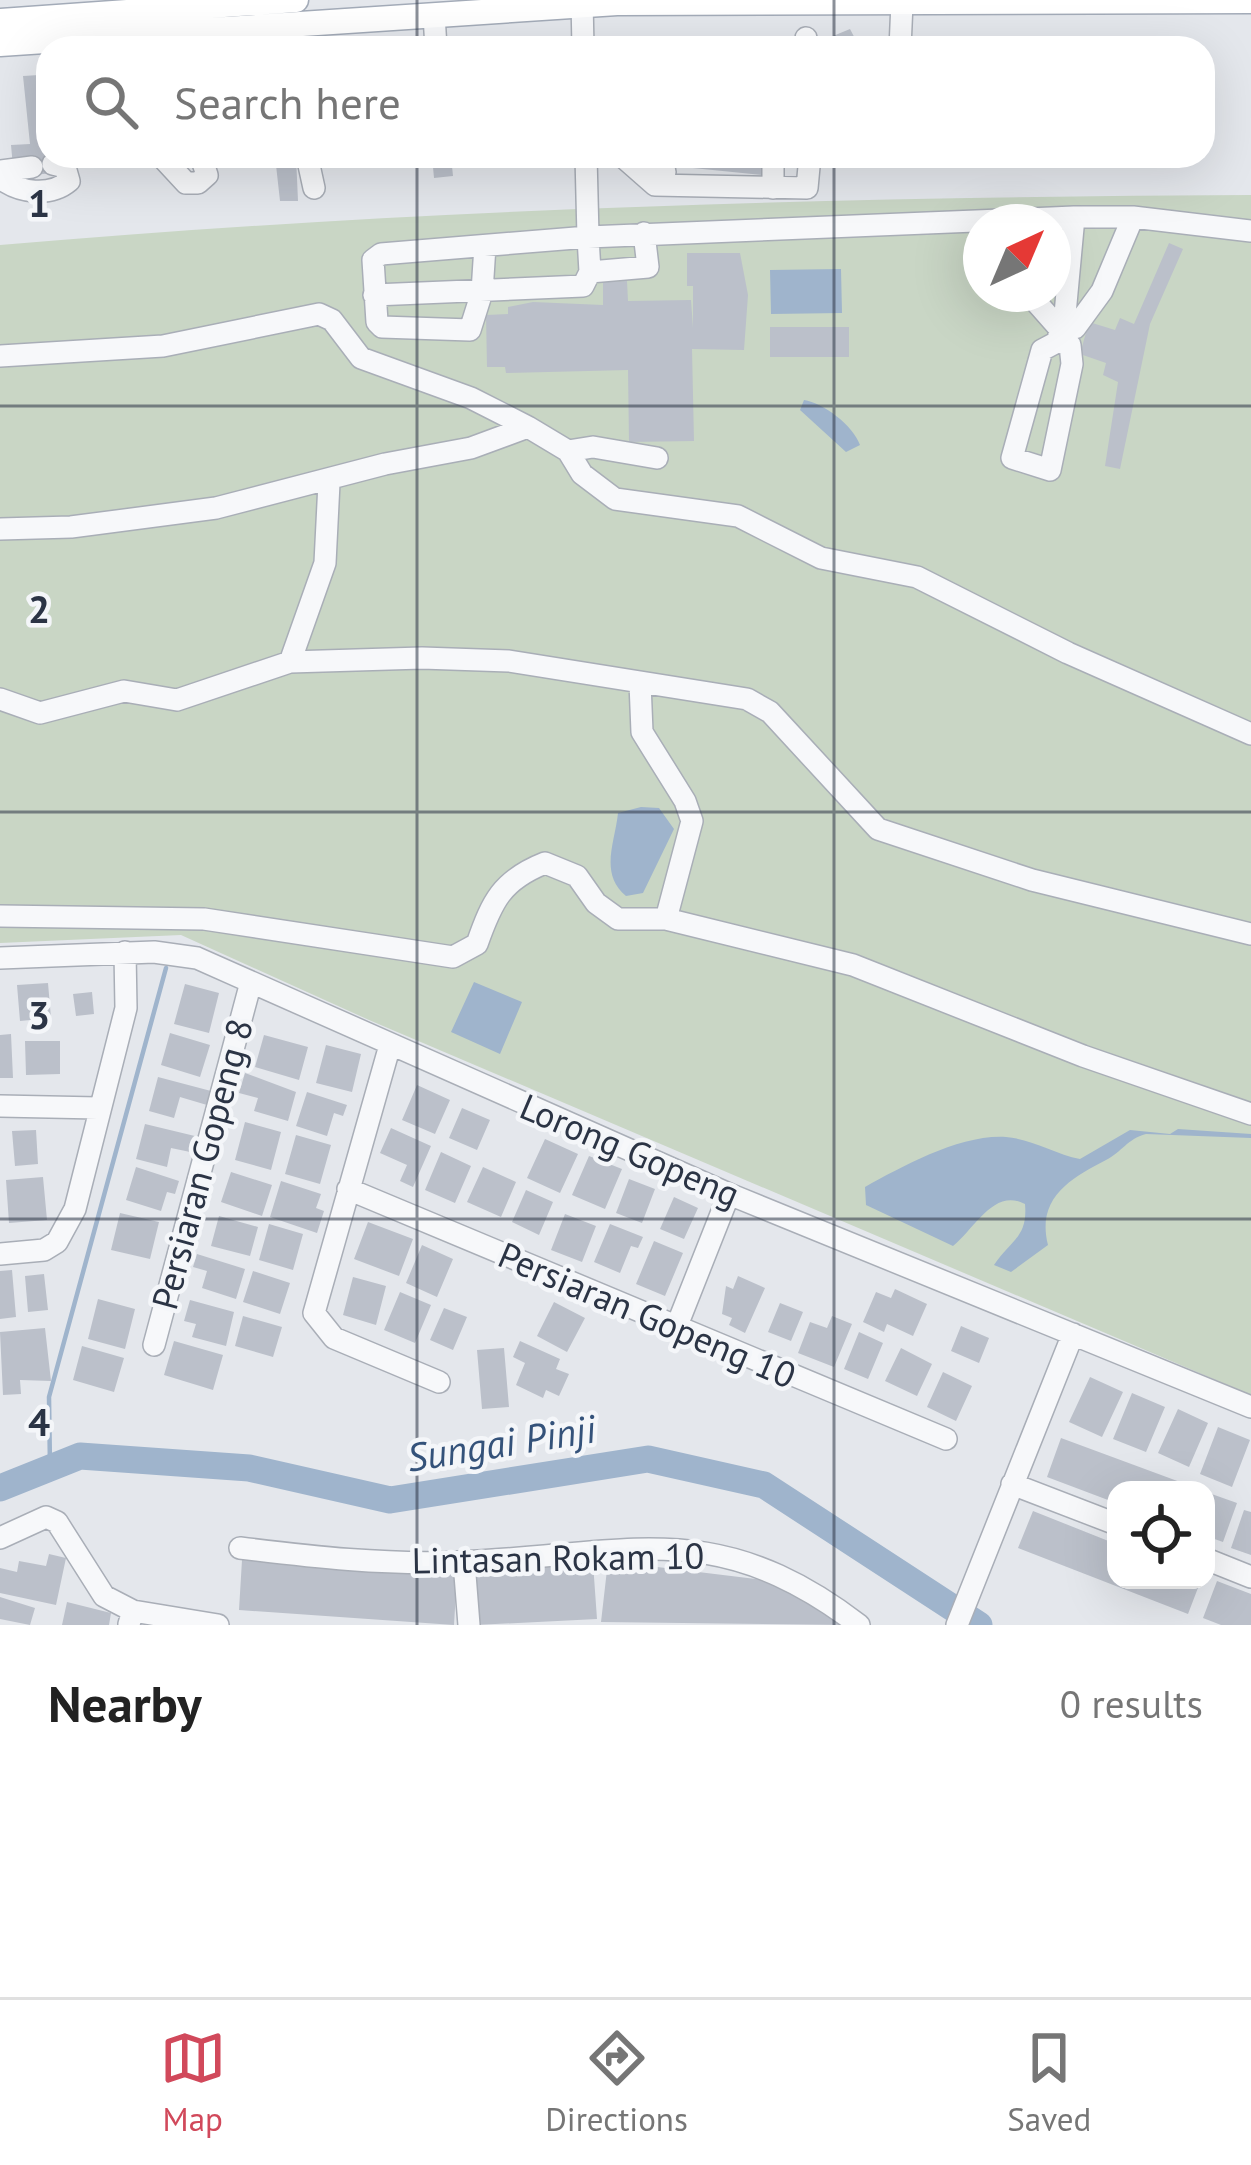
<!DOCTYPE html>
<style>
body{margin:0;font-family:"PT Sans",sans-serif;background:#f2f2f2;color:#222}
.controls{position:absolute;right:36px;bottom:36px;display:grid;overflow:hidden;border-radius:24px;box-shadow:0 12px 48px #0002}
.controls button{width:108px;height:108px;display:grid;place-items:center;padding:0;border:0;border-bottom:3px solid #e0e0e0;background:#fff;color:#222;font:60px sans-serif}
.compass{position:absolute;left:963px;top:204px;width:108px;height:108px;border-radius:50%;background:#fff;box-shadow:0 12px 48px #0002;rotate:44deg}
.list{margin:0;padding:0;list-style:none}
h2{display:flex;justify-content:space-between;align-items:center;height:156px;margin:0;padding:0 48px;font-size:51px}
h2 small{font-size:39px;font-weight:400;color:#767676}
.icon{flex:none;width:66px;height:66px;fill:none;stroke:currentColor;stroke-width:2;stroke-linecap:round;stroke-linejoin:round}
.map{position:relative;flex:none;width:1251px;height:1625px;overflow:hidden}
.search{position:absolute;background:#fff;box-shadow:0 12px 48px #0002;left:36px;right:36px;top:36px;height:132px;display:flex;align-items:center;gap:30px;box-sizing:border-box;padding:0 42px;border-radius:36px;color:#767676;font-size:45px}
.sheet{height:372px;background:#fff}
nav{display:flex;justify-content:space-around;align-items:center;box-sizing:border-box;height:168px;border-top:3px solid #e0e0e0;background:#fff;font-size:33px;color:#767676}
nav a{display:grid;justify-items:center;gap:6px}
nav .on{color:#d1495b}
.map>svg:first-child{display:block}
.green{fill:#c9d6c5;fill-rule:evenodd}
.water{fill:#9fb4cc}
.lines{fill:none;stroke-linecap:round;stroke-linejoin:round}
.stream{stroke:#9fb4cc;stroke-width:4.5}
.river{stroke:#9fb4cc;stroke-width:27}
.building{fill:#bbc0ca}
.minor-casing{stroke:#a9aeb7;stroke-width:24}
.major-casing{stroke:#a3abb8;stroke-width:27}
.minor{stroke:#f7f8fa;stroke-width:21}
.major{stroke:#fff;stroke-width:24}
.grid{fill:none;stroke:#2b3445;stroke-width:3;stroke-opacity:0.55}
.labels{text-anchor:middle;stroke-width:9;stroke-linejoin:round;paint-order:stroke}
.street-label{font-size:36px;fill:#2b3445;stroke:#f4f6f9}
.water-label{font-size:39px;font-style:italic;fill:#34527a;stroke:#f4f6f9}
.grid-label{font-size:39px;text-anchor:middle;font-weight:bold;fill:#2b3445;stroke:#f4f6f9;stroke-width:9;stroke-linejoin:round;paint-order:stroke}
</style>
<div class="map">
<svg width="1251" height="1625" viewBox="0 0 1251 1625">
<rect width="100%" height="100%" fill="#e4e7ec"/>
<!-- green -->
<path class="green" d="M 1251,195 L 1251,1395 L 369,1020 L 181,935 L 0,943 L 0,245 C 416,209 833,197 1251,195 ZM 981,222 L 1053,222 L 1053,294 L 981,294 Z"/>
<!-- water -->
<path class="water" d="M 841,269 L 842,313 L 771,314 L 770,270 Z
M 804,400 C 823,403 853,425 860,445 L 846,452 L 800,410 Z
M 641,807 L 659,808 L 674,829 L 643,893 L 626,896 C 599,873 615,843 618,813 Z
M 474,982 L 522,1002 L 500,1054 L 451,1032 Z
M 1178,1129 L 1251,1134 L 1251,1138 L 1146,1134 C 1127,1139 1122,1152 1106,1160 C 1071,1178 1036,1198 1048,1245 L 1011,1272 L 994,1265 C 1011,1240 1028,1237 1025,1204 C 994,1188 976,1227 953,1246 L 866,1205 L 865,1187 C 903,1166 961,1134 1006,1137 C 1032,1139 1055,1154 1080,1159 L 1130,1130 L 1170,1134 Z"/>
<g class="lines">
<!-- stream -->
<path class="stream" d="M 50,1468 L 49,1397 L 166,968"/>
<!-- river -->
<path class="river" d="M 0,1488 L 80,1456 L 249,1468 L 390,1500 L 648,1459 L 764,1485 L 979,1625"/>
</g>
<!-- building -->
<path class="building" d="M 850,29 L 860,48 L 839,48 L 833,36 Z
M 39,75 L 48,156 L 73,156 L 74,161 L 53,163 L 54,173 L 32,175 L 13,167 L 11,145 L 30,144 L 23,76 Z
M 275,156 L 296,156 L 298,201 L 280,201 Z
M 432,156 L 451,156 L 453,176 L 434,178 Z
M 682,156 L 762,156 L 762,175 L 683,167 Z
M 1169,243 L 1183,249 L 1150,324 L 1120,469 L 1105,466 L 1118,382 L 1103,375 L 1106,363 L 1080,354 L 1089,322 L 1115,330 L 1120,318 L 1134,324 Z
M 687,253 L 740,253 L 748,295 L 744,350 L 692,349 L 694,441 L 629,442 L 628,370 L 506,373 L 505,367 L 487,367 L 486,315 L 508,314 L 508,307 L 533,302 L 603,305 L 603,282 L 627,281 L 628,301 L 691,300 L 693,328 L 693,286 L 687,286 Z
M 770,327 L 849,327 L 849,357 L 770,357 Z
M 48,983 L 51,1018 L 20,1021 L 17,985 Z
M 185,984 L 219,993 L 209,1033 L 174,1024 Z
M 92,992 L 94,1014 L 76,1016 L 73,994 Z
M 170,1033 L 210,1045 L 200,1077 L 161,1065 Z
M 11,1034 L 13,1078 L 0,1078 L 0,1035 Z
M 264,1035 L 308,1047 L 299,1080 L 255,1067 Z
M 25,1041 L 60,1041 L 60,1074 L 26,1075 Z
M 326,1045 L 361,1054 L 352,1092 L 316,1083 Z
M 245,1073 L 296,1092 L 288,1121 L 254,1111 L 258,1098 L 239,1093 Z
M 158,1077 L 211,1091 L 207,1105 L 180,1097 L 174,1118 L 149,1111 Z
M 417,1085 L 450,1100 L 435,1134 L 402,1120 Z
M 307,1092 L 347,1105 L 343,1116 L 334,1113 L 327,1136 L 296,1126 Z
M 462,1108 L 490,1120 L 477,1150 L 449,1138 Z
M 245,1122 L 281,1132 L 271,1170 L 235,1160 Z
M 145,1124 L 199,1137 L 195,1153 L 171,1148 L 167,1167 L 136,1159 Z
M 391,1128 L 431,1146 L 413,1187 L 400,1181 L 407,1165 L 380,1153 Z
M 36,1130 L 38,1164 L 15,1166 L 12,1131 Z
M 296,1135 L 331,1145 L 320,1184 L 285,1174 Z
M 545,1139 L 578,1154 L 560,1193 L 527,1178 Z
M 441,1152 L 471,1166 L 455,1203 L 425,1190 Z
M 589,1156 L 622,1169 L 605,1209 L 572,1195 Z
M 136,1167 L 179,1181 L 175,1194 L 167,1192 L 161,1211 L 126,1200 Z
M 483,1167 L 516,1182 L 501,1217 L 467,1202 Z
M 231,1172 L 272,1185 L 262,1216 L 221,1202 Z
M 43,1177 L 47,1220 L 9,1223 L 6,1180 Z
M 629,1179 L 655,1189 L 642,1223 L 616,1213 Z
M 281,1181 L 321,1194 L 316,1208 L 324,1211 L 317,1233 L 270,1217 Z
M 526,1190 L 553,1202 L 539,1235 L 512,1222 Z
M 674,1197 L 698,1208 L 684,1239 L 660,1229 Z
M 120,1213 L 159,1222 L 150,1259 L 111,1250 Z
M 565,1214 L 596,1226 L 582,1262 L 551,1250 Z
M 219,1216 L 258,1227 L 250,1256 L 211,1246 Z
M 368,1222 L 413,1239 L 399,1276 L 354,1259 Z
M 269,1224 L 303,1234 L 293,1270 L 259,1260 Z
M 610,1224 L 643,1237 L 638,1248 L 631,1246 L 620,1273 L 594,1262 Z
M 654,1241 L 683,1253 L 665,1296 L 636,1284 Z
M 422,1245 L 453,1259 L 437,1297 L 406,1283 Z
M 197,1254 L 245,1269 L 236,1299 L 202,1288 L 207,1271 L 193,1267 Z
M 12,1270 L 16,1317 L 0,1319 L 0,1271 Z
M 253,1271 L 290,1283 L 280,1314 L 243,1302 Z
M 44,1274 L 48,1310 L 28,1312 L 25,1276 Z
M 738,1276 L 765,1288 L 745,1333 L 729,1325 L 732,1318 L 722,1314 L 726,1286 L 733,1289 Z
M 353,1277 L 386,1286 L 376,1325 L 343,1315 Z
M 895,1289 L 927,1304 L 913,1336 L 887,1324 L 884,1332 L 863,1322 L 876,1292 L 891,1298 Z
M 400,1292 L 431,1305 L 415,1343 L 384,1330 Z
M 98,1299 L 135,1309 L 125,1349 L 88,1339 Z
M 190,1300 L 234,1312 L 226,1346 L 192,1337 L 196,1324 L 184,1321 Z
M 554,1302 L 585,1318 L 567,1352 L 537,1336 Z
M 780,1303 L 803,1312 L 791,1341 L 768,1332 Z
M 444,1308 L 467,1317 L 453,1350 L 430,1340 Z
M 243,1316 L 282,1327 L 273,1357 L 235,1346 Z
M 832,1316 L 852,1324 L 834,1367 L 798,1353 L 810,1322 L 827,1328 Z
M 961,1326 L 989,1338 L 979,1363 L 951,1351 Z
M 45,1328 L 51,1381 L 20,1380 L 21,1394 L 3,1395 L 0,1332 Z
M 859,1332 L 883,1343 L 868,1379 L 844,1369 Z
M 174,1341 L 223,1355 L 213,1390 L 164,1375 Z
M 520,1341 L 560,1359 L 556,1369 L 569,1374 L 559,1396 L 546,1390 L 543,1398 L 516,1385 L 525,1363 L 513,1357 Z
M 82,1346 L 124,1358 L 114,1392 L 73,1380 Z
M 504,1348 L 509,1407 L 482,1409 L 477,1350 Z
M 901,1348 L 932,1364 L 917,1396 L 885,1381 Z
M 943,1372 L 972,1386 L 956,1421 L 927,1407 Z
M 1090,1377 L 1123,1392 L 1102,1437 L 1069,1422 Z
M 1132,1393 L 1165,1407 L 1146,1452 L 1113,1439 Z
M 1178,1409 L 1208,1423 L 1189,1467 L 1158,1453 Z
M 1218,1427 L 1250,1440 L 1232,1487 L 1200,1474 Z
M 1061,1438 L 1199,1489 L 1199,1490 L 1116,1490 L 1116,1503 L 1047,1477 Z
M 1206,1492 L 1237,1503 L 1223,1542 L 1206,1536 Z
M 1244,1510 L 1251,1512 L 1251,1555 L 1231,1548 Z
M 1033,1511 L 1116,1544 L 1116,1580 L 1201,1580 L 1188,1614 L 1018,1548 Z
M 49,1554 L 66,1558 L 56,1605 L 0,1593 L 0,1568 L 17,1572 L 19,1561 L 46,1566 Z
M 242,1560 L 457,1574 L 454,1625 L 239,1610 Z
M 608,1561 L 789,1583 L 847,1625 L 601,1622 Z
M 593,1563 L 597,1619 L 475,1625 L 471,1572 Z
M 1217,1581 L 1251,1594 L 1251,1625 L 1221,1625 L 1203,1618 Z
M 0,1597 L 35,1608 L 30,1625 L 0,1619 Z
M 67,1602 L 111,1613 L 109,1625 L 62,1625 Z"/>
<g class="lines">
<!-- minor casing -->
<g class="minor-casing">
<path id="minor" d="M 582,0 L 583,48
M 434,15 L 436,48
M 806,38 L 807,48
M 900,48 L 902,3
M 161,156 L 186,183 L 198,183 L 207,175 L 201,157
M 307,156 L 314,188
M 586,156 L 588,237 L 1074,217 L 1133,217 L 1251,231
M 622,156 L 655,185 L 807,188 L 810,156
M 773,156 L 773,188
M 652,157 L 665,172 L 655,185
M 0,171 L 32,167
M 0,178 C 19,193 50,197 69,181 L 65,167 L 53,164
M 485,246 L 482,292 L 470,330 L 382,327 L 377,322 L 373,260 L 381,254 L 588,237 L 590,272 L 648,267 L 644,233
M 1029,294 L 1059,328 L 1059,341 L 1067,345
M 374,295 L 583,286 L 590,272
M 1064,325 L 1074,217
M 1075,328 L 1102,291 L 1133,217
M 1059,341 L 1042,350 L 1012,458 L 1050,470 L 1072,364 L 1070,345
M 0,356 L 163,346 L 319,314 L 332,320 L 361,358 L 471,398 L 528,427
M 568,451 L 593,447 L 657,458
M 0,529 L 71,527 L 216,508 L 385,464 L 471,448 L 528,427 L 568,451 L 582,474 L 615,499 L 738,516 L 821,558 L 917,577 L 1068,653 L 1251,734
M 290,662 L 325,563 L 329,483
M 0,699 L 40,713 L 124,691 L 177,700 L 290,662 L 422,658 L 509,661 L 747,699 L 770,712 L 878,829 L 1032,880 L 1251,934
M 0,916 L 204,919 L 453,957 L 477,944 C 492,901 502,880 545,863 L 577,876 L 596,903 L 618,919 L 666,919 L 692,821 L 685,801 L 642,732 L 640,683
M 666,919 L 853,965 L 1083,1056 L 1251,1114
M 0,958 L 154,952 L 197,958 L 729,1194 L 1251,1407
M 390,1045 L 314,1313 L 334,1338 L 439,1382
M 0,1106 L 98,1108
M 348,1189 L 946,1439
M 0,1254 L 44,1250 L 57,1242 L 75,1209 L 126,1008 L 125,952
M 676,1328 L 729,1194
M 154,1345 L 251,982
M 1012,1484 L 1116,1524
M 0,1538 L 46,1517 L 57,1522 L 104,1596 L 133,1611
M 240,1548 C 313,1557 385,1565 458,1562 C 626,1556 712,1513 859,1625
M 1206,1559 L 1251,1577
M 464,1562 L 469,1625
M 129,1624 L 133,1611 L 218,1625
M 957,1625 L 1073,1334"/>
</g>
<!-- major casing -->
<g class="major-casing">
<path id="major" d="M 0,21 L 296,0
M 0,44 L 617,3 L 1251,1"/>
</g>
<!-- minor -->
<use href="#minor" class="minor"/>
<!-- major -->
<use href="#major" class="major"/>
</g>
<!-- grid -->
<path class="grid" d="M 417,0 L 417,48M 834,0 L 834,48M 417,156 L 417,1625M 834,156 L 834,1625M 0,406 L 1251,406M 0,812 L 1251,812M 0,1219 L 1251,1219"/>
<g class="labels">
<!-- street labels -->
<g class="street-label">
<text transform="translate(630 1150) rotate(23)" y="13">Lorong Gopeng</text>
<text transform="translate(202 1164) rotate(-75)" y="13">Persiaran Gopeng 8</text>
<text transform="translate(647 1315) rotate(23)" y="13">Persiaran Gopeng 10</text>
<text transform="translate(558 1558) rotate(-1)" y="13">Lintasan Rokam 10</text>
</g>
<!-- water labels -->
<g class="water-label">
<text transform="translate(501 1443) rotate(-9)" y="14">Sungai Pinji</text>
</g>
</g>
<g class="grid-label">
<text x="39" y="217">1</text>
<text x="39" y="623">2</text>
<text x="39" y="1029">3</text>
<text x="39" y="1436">4</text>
</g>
</svg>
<div class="controls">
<button><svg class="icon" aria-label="locate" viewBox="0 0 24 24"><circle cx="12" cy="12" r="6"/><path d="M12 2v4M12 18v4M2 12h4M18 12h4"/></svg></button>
</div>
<svg class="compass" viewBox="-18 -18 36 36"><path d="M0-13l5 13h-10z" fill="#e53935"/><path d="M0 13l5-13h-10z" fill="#767676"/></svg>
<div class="search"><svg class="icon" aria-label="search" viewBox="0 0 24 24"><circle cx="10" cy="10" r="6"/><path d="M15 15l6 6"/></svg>Search here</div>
</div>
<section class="sheet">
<h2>Nearby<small>0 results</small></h2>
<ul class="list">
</ul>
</section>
<nav>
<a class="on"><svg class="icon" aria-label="map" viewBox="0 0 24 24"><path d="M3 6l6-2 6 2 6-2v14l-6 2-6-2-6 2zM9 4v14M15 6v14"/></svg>Map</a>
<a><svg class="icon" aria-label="directions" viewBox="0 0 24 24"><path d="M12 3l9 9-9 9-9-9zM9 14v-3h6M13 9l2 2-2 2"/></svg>Directions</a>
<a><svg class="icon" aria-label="saved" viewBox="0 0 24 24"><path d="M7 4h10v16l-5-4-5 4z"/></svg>Saved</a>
</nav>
